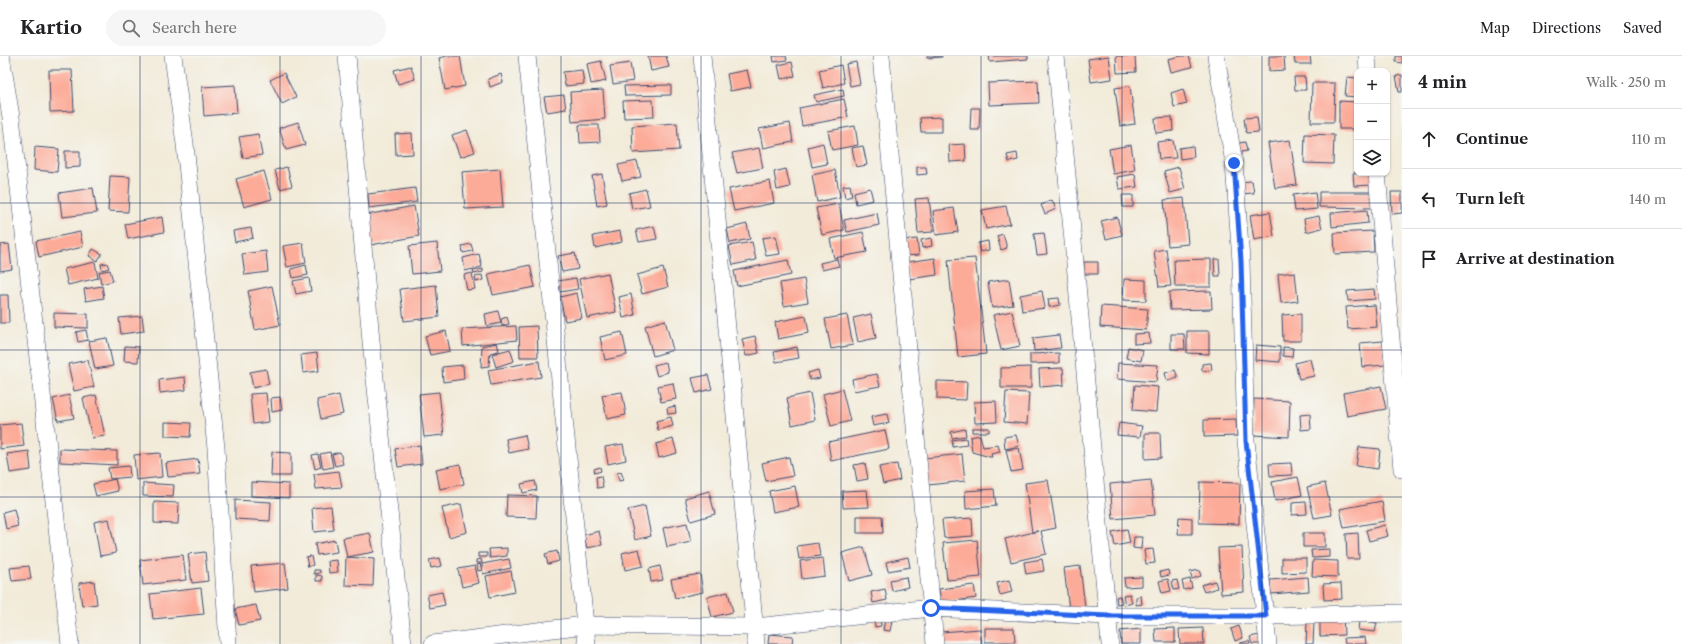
<!DOCTYPE html>
<meta charset="utf-8">
<style>
body{margin:0;font-family:"Libre Caslon Text",serif;background:#f6f6f6;color:#202124}
.controls{position:absolute;right:12px;top:12px;display:grid;overflow:hidden;border-radius:8px;box-shadow:0 1px 3px #0004}
.controls button{width:36px;height:36px;display:grid;place-items:center;padding:0;border:0;border-bottom:1px solid #e0e0e0;background:#fff;color:#202124;font:20px sans-serif}
.stop{position:absolute;width:12px;height:12px;margin:-9px;border:3px solid #2563eb;border-radius:50%;background:#fff}
.stop.end{background:#2563eb;border-color:#fff;box-shadow:0 1px 4px #0008}
.list{margin:0;padding:0;list-style:none}
h2{display:flex;justify-content:space-between;align-items:center;height:52px;margin:0;padding:0 16px;font-size:17px}
h2 small{font-size:13px;font-weight:400;color:#757577}
.list li{display:grid;grid-template-columns:26px 1fr auto;gap:12px;align-items:center;box-sizing:border-box;height:60px;padding:0 16px;border-top:1px solid #e0e0e0}
.list b{display:block;font-size:15px;white-space:nowrap}
.list em{font-size:13px;font-style:normal;color:#757577}
.icon{flex:none;width:22px;height:22px;fill:none;stroke:currentColor;stroke-width:2;stroke-linecap:round;stroke-linejoin:round}
.map{position:relative;flex:none;width:1402px;height:588px;overflow:hidden}
header{display:flex;align-items:center;gap:24px;box-sizing:border-box;height:56px;padding:0 20px;background:#fff;border-bottom:1px solid #e0e0e0}
header strong{font-size:19px}
nav{display:flex;gap:22px;margin-inline-start:auto;font-size:14px}
.search{width:280px;height:36px;background:#f6f6f6;display:flex;align-items:center;gap:10px;box-sizing:border-box;padding:0 14px;border-radius:22px;color:#757577;font-size:15px}
main{display:flex}
aside{flex:1;background:#fff}
.map>svg:first-child{display:block}
.building{fill:#fdab99}
.lines{fill:none;stroke-linecap:round;stroke-linejoin:round}
.minor-casing{stroke:#3b4b70;stroke-width:18}
.minor{stroke:#fff;stroke-width:17}
.route{stroke:#2563eb;stroke-width:5}
.grid{fill:none;stroke:#1b2f5e;stroke-width:1;stroke-opacity:0.55}
</style>
<header>
<strong>Kartio</strong>
<div class="search"><svg class="icon" aria-label="search" viewBox="0 0 24 24"><circle cx="10" cy="10" r="6"/><path d="M15 15l6 6"/></svg>Search here</div>
<nav><a>Map</a><a>Directions</a><a>Saved</a></nav>
</header>
<main>
<div class="map">
<svg width="1402" height="588" viewBox="0 0 1402 588">
<rect width="100%" height="100%" fill="#f6f6f2"/>
<filter id="ink" filterUnits="userSpaceOnUse"><feTurbulence type="fractalNoise" baseFrequency=".025" numOctaves="2"/><feDisplacementMap in="SourceGraphic" scale="8" xChannelSelector="R" yChannelSelector="G"/><feConvolveMatrix kernelMatrix="1 2 1 2 8 2 1 2 1" color-interpolation-filters="sRGB"/></filter>
<filter id="wash" filterUnits="userSpaceOnUse"><feTurbulence type="fractalNoise" baseFrequency=".012" numOctaves="4" result="noise"/><feDisplacementMap in="SourceGraphic" scale="16" xChannelSelector="R" yChannelSelector="G"/><feGaussianBlur stdDeviation="0.9" result="paint"/><feColorMatrix in="noise" values="0 0 0 0 0 0 0 0 0 0 0 0 0 0 0 0 0 1.4 0 .05"/><feComposite in="paint" operator="in"/></filter>
<g filter="url(#wash)">
<rect width="100%" height="100%" fill="#f2ebd9"/>
<g id="blocks">
<!-- building -->
<path class="building" d="M 447,0 L 460,0 L 465,30 L 445,34 L 439,2 Z
M 648,0 L 666,0 L 669,11 L 651,15 Z
M 773,0 L 786,0 L 787,4 L 774,6 Z
M 927,0 L 942,0 L 942,1 L 927,2 Z
M 989,0 L 1028,0 L 1028,3 L 990,6 Z
M 1109,0 L 1112,23 L 1091,26 L 1088,3 Z
M 1116,0 L 1135,0 L 1136,16 L 1117,17 Z
M 1181,0 L 1189,0 L 1192,11 L 1171,16 L 1168,3 Z
M 1269,0 L 1284,0 L 1285,14 L 1269,15 Z
M 1294,0 L 1310,0 L 1311,8 L 1295,8 Z
M 1396,0 L 1402,0 L 1402,7 L 1396,6 Z
M 601,5 L 606,25 L 591,28 L 587,8 Z
M 792,6 L 795,20 L 781,23 L 778,9 Z
M 856,6 L 860,28 L 850,30 L 846,8 Z
M 630,7 L 633,25 L 613,28 L 610,10 Z
M 841,9 L 844,27 L 823,32 L 819,14 Z
M 411,10 L 415,23 L 398,28 L 394,14 Z
M 49,14 L 72,14 L 74,55 L 50,56 Z
M 582,14 L 584,28 L 565,30 L 563,16 Z
M 747,14 L 751,31 L 730,35 L 727,18 Z
M 284,17 L 296,41 L 282,48 L 270,24 Z
M 501,18 L 503,26 L 490,31 L 488,23 Z
M 1402,19 L 1402,36 L 1399,36 L 1396,20 Z
M 1294,21 L 1305,21 L 1306,34 L 1295,34 Z
M 1347,21 L 1357,22 L 1357,41 L 1345,40 Z
M 1038,25 L 1039,47 L 989,49 L 988,27 Z
M 1312,27 L 1335,27 L 1334,66 L 1311,66 Z
M 235,29 L 237,57 L 204,60 L 202,31 Z
M 671,29 L 671,39 L 625,40 L 624,30 Z
M 1130,30 L 1135,68 L 1120,70 L 1115,32 Z
M 843,33 L 844,40 L 816,46 L 814,39 Z
M 1183,33 L 1187,48 L 1174,51 L 1171,37 Z
M 603,34 L 605,63 L 572,66 L 570,36 Z
M 564,39 L 566,53 L 547,56 L 544,41 Z
M 844,43 L 848,61 L 802,70 L 799,52 Z
M 653,44 L 654,61 L 624,62 L 623,45 Z
M 1339,45 L 1357,46 L 1357,73 L 1339,73 Z
M 971,52 L 980,52 L 979,74 L 970,74 Z
M 942,61 L 942,76 L 921,76 L 920,62 Z
M 1172,61 L 1173,75 L 1156,77 L 1155,62 Z
M 1257,61 L 1259,76 L 1246,77 L 1244,62 Z
M 298,66 L 305,89 L 286,94 L 279,72 Z
M 677,67 L 679,94 L 633,97 L 632,70 Z
M 790,67 L 793,86 L 763,92 L 759,73 Z
M 579,69 L 599,69 L 600,86 L 580,87 Z
M 855,70 L 858,89 L 832,94 L 828,75 Z
M 467,74 L 475,96 L 460,101 L 452,79 Z
M 412,77 L 413,98 L 396,99 L 395,78 Z
M 258,78 L 262,99 L 243,102 L 239,81 Z
M 1305,78 L 1334,79 L 1333,108 L 1304,107 Z
M 1173,84 L 1176,102 L 1159,103 L 1157,86 Z
M 1290,84 L 1297,129 L 1275,132 L 1268,87 Z
M 1245,86 L 1247,95 L 1235,97 L 1233,88 Z
M 823,87 L 827,108 L 812,111 L 808,91 Z
M 965,88 L 966,105 L 950,106 L 949,89 Z
M 1131,89 L 1135,114 L 1113,118 L 1109,93 Z
M 863,90 L 867,109 L 856,111 L 852,92 Z
M 1193,90 L 1194,101 L 1180,103 L 1179,92 Z
M 35,91 L 59,93 L 57,116 L 34,114 Z
M 759,92 L 763,112 L 737,117 L 732,97 Z
M 65,95 L 80,95 L 80,111 L 65,112 Z
M 1017,97 L 1018,104 L 1009,106 L 1007,99 Z
M 637,105 L 641,121 L 622,125 L 618,109 Z
M 287,111 L 292,130 L 280,133 L 275,114 Z
M 917,111 L 926,111 L 927,118 L 917,119 Z
M 1179,111 L 1185,133 L 1170,137 L 1164,115 Z
M 500,113 L 503,151 L 465,153 L 462,116 Z
M 786,113 L 790,131 L 777,134 L 774,116 Z
M 835,114 L 840,141 L 817,146 L 812,119 Z
M 264,115 L 272,143 L 244,151 L 236,123 Z
M 1353,117 L 1372,117 L 1373,129 L 1354,130 Z
M 602,118 L 607,148 L 597,150 L 592,120 Z
M 1135,118 L 1137,131 L 1119,133 L 1117,121 Z
M 110,120 L 130,121 L 128,156 L 108,155 Z
M 770,125 L 774,147 L 734,155 L 729,133 Z
M 1252,125 L 1254,137 L 1239,138 L 1238,126 Z
M 850,129 L 852,140 L 845,142 L 843,130 Z
M 93,132 L 97,157 L 62,161 L 59,137 Z
M 415,132 L 417,146 L 369,152 L 368,138 Z
M 870,132 L 873,144 L 856,148 L 854,136 Z
M 646,133 L 650,150 L 632,153 L 629,137 Z
M 1315,136 L 1317,153 L 1295,155 L 1293,139 Z
M 1319,136 L 1372,136 L 1372,152 L 1319,151 Z
M 1391,136 L 1402,136 L 1402,157 L 1392,158 Z
M 1122,139 L 1133,139 L 1133,151 L 1123,151 Z
M 929,142 L 933,176 L 918,177 L 915,143 Z
M 1184,142 L 1188,188 L 1168,190 L 1164,144 Z
M 1052,144 L 1056,153 L 1045,158 L 1041,149 Z
M 839,148 L 844,174 L 822,179 L 816,152 Z
M 414,150 L 419,180 L 371,189 L 366,159 Z
M 1006,150 L 1010,168 L 986,173 L 982,154 Z
M 954,152 L 958,176 L 936,179 L 933,155 Z
M 1367,154 L 1368,167 L 1332,171 L 1331,157 Z
M 1270,156 L 1274,180 L 1254,184 L 1250,159 Z
M 877,157 L 879,169 L 847,176 L 844,164 Z
M 1319,160 L 1322,172 L 1306,176 L 1304,163 Z
M 162,161 L 164,176 L 128,183 L 125,168 Z
M 1117,161 L 1122,179 L 1106,183 L 1101,165 Z
M 747,168 L 750,183 L 730,187 L 727,173 Z
M 654,170 L 657,183 L 639,186 L 636,174 Z
M 251,172 L 253,182 L 235,186 L 233,175 Z
M 620,175 L 622,186 L 595,192 L 593,180 Z
M 1373,175 L 1374,196 L 1335,198 L 1334,177 Z
M 80,176 L 83,191 L 39,201 L 36,185 Z
M 863,176 L 867,196 L 834,202 L 830,183 Z
M 1044,177 L 1047,198 L 1037,199 L 1034,178 Z
M 1003,178 L 1007,192 L 1001,194 L 997,180 Z
M 776,180 L 780,198 L 766,200 L 762,182 Z
M 931,182 L 932,190 L 922,192 L 921,184 Z
M 917,183 L 919,199 L 905,200 L 904,184 Z
M 988,185 L 989,194 L 980,196 L 978,187 Z
M 752,186 L 756,204 L 733,209 L 729,190 Z
M 303,187 L 306,207 L 287,211 L 283,190 Z
M 437,187 L 440,215 L 412,218 L 409,190 Z
M 9,188 L 12,213 L 0,215 L 0,189 Z
M 471,188 L 473,195 L 463,197 L 462,190 Z
M 93,193 L 102,198 L 97,205 L 89,200 Z
M 1166,193 L 1171,230 L 1159,231 L 1154,195 Z
M 266,195 L 268,216 L 245,219 L 242,198 Z
M 575,197 L 578,213 L 562,216 L 558,200 Z
M 479,198 L 482,211 L 465,215 L 463,202 Z
M 935,202 L 937,219 L 909,223 L 907,206 Z
M 975,202 L 986,298 L 958,301 L 948,204 Z
M 837,203 L 839,210 L 822,214 L 820,207 Z
M 1211,203 L 1211,231 L 1175,231 L 1174,204 Z
M 1214,203 L 1219,203 L 1220,220 L 1215,220 Z
M 788,204 L 791,219 L 737,230 L 734,215 Z
M 95,206 L 98,222 L 68,229 L 64,213 Z
M 1084,206 L 1098,206 L 1098,218 L 1084,218 Z
M 107,207 L 109,212 L 102,214 L 101,208 Z
M 306,209 L 308,219 L 293,222 L 291,213 Z
M 530,209 L 535,231 L 493,239 L 488,218 Z
M 663,212 L 668,231 L 642,238 L 637,219 Z
M 483,213 L 483,216 L 474,218 L 473,215 Z
M 110,214 L 113,225 L 101,228 L 99,216 Z
M 1295,216 L 1298,245 L 1281,247 L 1278,218 Z
M 472,217 L 475,233 L 467,234 L 464,219 Z
M 608,217 L 616,256 L 587,262 L 579,223 Z
M 482,219 L 483,224 L 476,226 L 475,221 Z
M 309,222 L 311,235 L 296,238 L 293,225 Z
M 576,222 L 578,233 L 560,236 L 558,225 Z
M 804,223 L 808,246 L 784,250 L 780,227 Z
M 1009,223 L 1013,249 L 992,252 L 988,226 Z
M 1124,223 L 1146,224 L 1146,245 L 1123,244 Z
M 436,229 L 439,261 L 404,265 L 400,233 Z
M 102,230 L 104,242 L 86,245 L 84,233 Z
M 272,230 L 280,269 L 255,274 L 248,235 Z
M 1374,233 L 1375,243 L 1348,245 L 1347,235 Z
M 1042,235 L 1045,252 L 1022,255 L 1020,239 Z
M 1211,235 L 1212,253 L 1170,254 L 1169,236 Z
M 577,237 L 582,262 L 565,265 L 560,241 Z
M 631,238 L 635,259 L 623,262 L 619,241 Z
M 0,239 L 8,239 L 9,267 L 0,267 Z
M 1059,242 L 1060,249 L 1049,251 L 1048,243 Z
M 1375,249 L 1377,271 L 1348,273 L 1346,251 Z
M 1101,250 L 1148,253 L 1146,274 L 1100,271 Z
M 498,255 L 501,267 L 487,270 L 485,258 Z
M 1012,255 L 1020,290 L 1001,294 L 993,259 Z
M 54,257 L 88,258 L 88,272 L 54,271 Z
M 871,258 L 876,282 L 858,286 L 853,262 Z
M 1301,258 L 1301,285 L 1283,285 L 1282,259 Z
M 847,259 L 853,289 L 831,293 L 825,263 Z
M 142,260 L 144,275 L 121,278 L 119,262 Z
M 806,260 L 809,277 L 778,283 L 775,266 Z
M 507,261 L 509,268 L 502,270 L 501,263 Z
M 665,264 L 673,294 L 653,300 L 645,270 Z
M 516,270 L 517,284 L 463,290 L 462,273 Z
M 537,270 L 538,301 L 520,301 L 519,271 Z
M 86,274 L 88,284 L 78,286 L 76,276 Z
M 446,275 L 450,295 L 430,299 L 425,280 Z
M 1187,275 L 1209,275 L 1209,298 L 1187,297 Z
M 622,276 L 627,299 L 605,304 L 600,281 Z
M 1149,277 L 1150,287 L 1134,288 L 1134,278 Z
M 1171,278 L 1184,278 L 1185,293 L 1171,293 Z
M 1059,279 L 1061,292 L 1034,295 L 1033,282 Z
M 755,280 L 759,297 L 746,300 L 742,283 Z
M 107,282 L 113,310 L 95,313 L 89,285 Z
M 1383,285 L 1385,309 L 1362,311 L 1360,287 Z
M 497,287 L 499,295 L 490,297 L 489,310 L 481,311 L 482,290 Z
M 1256,289 L 1280,291 L 1280,306 L 1255,304 Z
M 125,290 L 139,291 L 138,306 L 124,305 Z
M 797,291 L 799,302 L 776,306 L 774,296 Z
M 1128,291 L 1143,294 L 1141,305 L 1126,302 Z
M 1283,291 L 1293,292 L 1292,301 L 1283,300 Z
M 510,293 L 514,305 L 496,311 L 492,298 Z
M 317,297 L 319,315 L 303,317 L 301,299 Z
M 1059,297 L 1059,307 L 1030,308 L 1030,298 Z
M 1310,303 L 1314,320 L 1299,323 L 1295,307 Z
M 88,304 L 94,331 L 74,335 L 68,308 Z
M 539,305 L 541,321 L 491,329 L 488,314 Z
M 666,306 L 668,316 L 657,320 L 654,309 Z
M 1118,307 L 1158,309 L 1156,326 L 1117,323 Z
M 1211,307 L 1212,314 L 1202,315 L 1202,308 Z
M 463,309 L 464,323 L 443,326 L 442,311 Z
M 1031,311 L 1031,332 L 1001,332 L 1001,312 Z
M 1063,312 L 1064,329 L 1040,331 L 1039,313 Z
M 266,313 L 269,328 L 253,332 L 250,316 Z
M 818,314 L 820,322 L 810,324 L 808,317 Z
M 1175,314 L 1178,322 L 1167,325 L 1165,317 Z
M 877,318 L 880,330 L 854,335 L 852,323 Z
M 708,319 L 712,333 L 696,337 L 692,322 Z
M 185,321 L 186,334 L 160,337 L 159,324 Z
M 937,325 L 967,326 L 966,344 L 937,343 Z
M 673,327 L 676,343 L 661,346 L 658,330 Z
M 1135,329 L 1158,331 L 1156,356 L 1133,354 Z
M 1381,330 L 1386,353 L 1347,360 L 1343,337 Z
M 842,333 L 850,365 L 831,370 L 823,338 Z
M 439,336 L 444,379 L 424,381 L 419,338 Z
M 622,336 L 626,359 L 607,363 L 602,339 Z
M 1006,336 L 1029,337 L 1027,368 L 1004,366 Z
M 266,337 L 269,366 L 253,368 L 250,338 Z
M 810,337 L 815,364 L 792,369 L 787,342 Z
M 69,339 L 74,362 L 58,365 L 53,343 Z
M 96,339 L 105,380 L 92,382 L 83,342 Z
M 339,339 L 343,358 L 321,363 L 317,344 Z
M 280,341 L 282,354 L 272,356 L 271,342 Z
M 1254,343 L 1290,345 L 1289,381 L 1253,379 Z
M 996,345 L 997,366 L 975,367 L 974,346 Z
M 675,350 L 676,357 L 668,358 L 667,352 Z
M 887,358 L 889,367 L 873,370 L 871,361 Z
M 1310,358 L 1311,373 L 1301,374 L 1300,359 Z
M 671,361 L 673,370 L 658,374 L 656,365 Z
M 1236,363 L 1237,380 L 1204,381 L 1204,364 Z
M 165,366 L 191,367 L 190,381 L 165,380 Z
M 21,367 L 24,390 L 0,393 L 0,369 Z
M 1119,367 L 1142,370 L 1140,381 L 1117,379 Z
M 972,372 L 989,372 L 989,376 L 972,376 Z
M 965,373 L 966,380 L 952,382 L 951,376 Z
M 885,374 L 889,393 L 831,405 L 828,386 Z
M 1145,377 L 1160,377 L 1161,402 L 1145,403 Z
M 525,379 L 528,393 L 509,397 L 506,383 Z
M 980,379 L 983,391 L 998,389 L 1000,396 L 991,398 L 992,401 L 990,401 L 972,396 L 970,381 Z
M 1016,379 L 1019,390 L 1005,393 L 1004,381 Z
M 966,382 L 967,389 L 953,391 L 952,384 Z
M 673,383 L 677,397 L 659,402 L 656,388 Z
M 623,388 L 626,404 L 608,408 L 605,391 Z
M 420,389 L 422,408 L 398,411 L 395,393 Z
M 1359,391 L 1380,393 L 1378,413 L 1356,410 Z
M 1019,392 L 1023,414 L 1011,416 L 1006,394 Z
M 60,393 L 117,395 L 117,409 L 60,406 Z
M 29,395 L 31,414 L 10,417 L 7,398 Z
M 272,396 L 291,397 L 291,420 L 271,420 Z
M 330,396 L 333,411 L 323,413 L 320,398 Z
M 340,396 L 343,408 L 335,410 L 332,398 Z
M 160,397 L 162,421 L 136,424 L 134,399 Z
M 318,398 L 321,411 L 315,413 L 312,399 Z
M 962,398 L 965,425 L 928,429 L 925,402 Z
M 789,401 L 793,420 L 766,425 L 762,407 Z
M 198,403 L 200,418 L 168,421 L 166,407 Z
M 865,407 L 868,423 L 857,425 L 854,409 Z
M 1291,407 L 1292,419 L 1270,420 L 1269,408 Z
M 460,408 L 464,428 L 440,433 L 436,413 Z
M 897,408 L 900,424 L 883,428 L 879,411 Z
M 129,410 L 130,421 L 110,423 L 108,412 Z
M 600,411 L 601,415 L 595,417 L 594,413 Z
M 339,415 L 342,431 L 316,433 L 314,418 Z
M 621,416 L 624,424 L 619,425 L 617,417 Z
M 601,420 L 603,431 L 597,432 L 596,421 Z
M 1298,421 L 1302,439 L 1275,445 L 1272,426 Z
M 115,423 L 118,435 L 96,440 L 93,428 Z
M 1048,424 L 1056,472 L 1041,475 L 1046,498 L 1011,506 L 1005,483 L 1038,475 L 1032,476 L 1025,427 Z
M 1151,424 L 1155,459 L 1113,463 L 1110,428 Z
M 535,425 L 537,434 L 523,437 L 521,428 Z
M 251,426 L 289,428 L 289,442 L 251,440 Z
M 1200,426 L 1240,427 L 1239,468 L 1199,467 Z
M 143,427 L 174,429 L 173,441 L 143,440 Z
M 1325,427 L 1332,459 L 1314,462 L 1307,431 Z
M 795,430 L 799,451 L 773,456 L 769,435 Z
M 994,433 L 996,450 L 966,453 L 965,435 Z
M 867,434 L 869,451 L 843,452 L 842,435 Z
M 709,435 L 715,458 L 691,465 L 685,442 Z
M 507,439 L 537,440 L 536,462 L 506,461 Z
M 235,444 L 271,446 L 270,465 L 235,463 Z
M 1382,445 L 1385,465 L 1344,472 L 1340,453 Z
M 154,446 L 179,447 L 178,468 L 154,467 Z
M 1306,446 L 1307,458 L 1292,459 L 1292,447 Z
M 461,448 L 467,476 L 449,481 L 442,452 Z
M 331,450 L 334,474 L 314,476 L 312,452 Z
M 645,450 L 651,480 L 635,484 L 628,454 Z
M 14,453 L 18,470 L 6,473 L 3,456 Z
M 857,460 L 882,460 L 883,477 L 857,477 Z
M 1179,461 L 1192,462 L 1192,478 L 1178,478 Z
M 972,462 L 973,480 L 944,482 L 942,464 Z
M 109,463 L 116,497 L 100,500 L 94,466 Z
M 687,467 L 691,486 L 667,491 L 663,472 Z
M 1385,469 L 1388,480 L 1369,485 L 1366,474 Z
M 1127,473 L 1130,487 L 1115,490 L 1112,476 Z
M 599,475 L 602,489 L 587,492 L 584,479 Z
M 370,477 L 374,496 L 347,501 L 343,482 Z
M 1303,477 L 1325,477 L 1325,491 L 1303,491 Z
M 1358,477 L 1359,503 L 1347,503 L 1346,478 Z
M 1134,481 L 1142,481 L 1141,493 L 1133,492 Z
M 335,484 L 337,496 L 317,499 L 315,488 Z
M 977,484 L 981,521 L 947,524 L 943,487 Z
M 818,487 L 820,500 L 799,503 L 797,490 Z
M 864,491 L 872,519 L 849,525 L 842,497 Z
M 1242,491 L 1244,536 L 1221,538 L 1218,492 Z
M 507,492 L 507,500 L 490,502 L 489,493 Z
M 639,493 L 643,510 L 625,514 L 622,497 Z
M 1153,493 L 1155,507 L 1146,508 L 1144,494 Z
M 1329,493 L 1329,501 L 1312,502 L 1311,494 Z
M 557,495 L 559,505 L 548,508 L 545,498 Z
M 205,496 L 208,525 L 192,527 L 188,498 Z
M 478,497 L 487,497 L 487,501 L 478,501 Z
M 183,499 L 186,524 L 143,529 L 140,504 Z
M 311,500 L 313,509 L 308,511 L 306,501 Z
M 346,501 L 374,503 L 373,530 L 345,529 Z
M 908,501 L 910,511 L 888,515 L 886,506 Z
M 440,502 L 442,510 L 431,512 L 429,504 Z
M 823,502 L 825,520 L 802,523 L 800,505 Z
M 1282,502 L 1306,502 L 1306,516 L 1282,517 Z
M 481,503 L 482,507 L 476,507 L 476,504 Z
M 509,503 L 511,512 L 483,518 L 482,508 Z
M 1042,503 L 1044,515 L 1026,518 L 1024,506 Z
M 337,504 L 338,516 L 329,517 L 328,505 Z
M 1313,504 L 1338,505 L 1338,521 L 1312,520 Z
M 285,507 L 288,532 L 254,536 L 251,510 Z
M 480,508 L 482,514 L 478,515 L 477,509 Z
M 29,510 L 31,523 L 12,525 L 10,512 Z
M 475,510 L 479,527 L 462,531 L 458,513 Z
M 660,510 L 663,524 L 651,526 L 649,513 Z
M 1080,510 L 1085,551 L 1069,553 L 1064,512 Z
M 314,514 L 320,514 L 320,517 L 314,518 Z
M 1168,514 L 1169,519 L 1161,521 L 1160,516 Z
M 1199,514 L 1201,520 L 1192,523 L 1190,516 Z
M 511,515 L 515,536 L 490,541 L 486,520 Z
M 700,518 L 703,536 L 675,542 L 671,523 Z
M 316,519 L 322,520 L 322,525 L 316,525 Z
M 906,521 L 908,531 L 892,535 L 890,524 Z
M 1142,521 L 1142,530 L 1125,531 L 1124,522 Z
M 1308,521 L 1309,535 L 1271,538 L 1270,524 Z
M 1168,523 L 1171,535 L 1162,537 L 1159,525 Z
M 1190,523 L 1192,532 L 1184,534 L 1182,525 Z
M 1009,524 L 1012,536 L 1000,539 L 997,527 Z
M 1177,524 L 1179,533 L 1174,534 L 1172,525 Z
M 94,525 L 97,548 L 82,550 L 79,527 Z
M 1215,525 L 1217,532 L 1204,536 L 1201,529 Z
M 1341,527 L 1342,543 L 1324,544 L 1323,528 Z
M 974,529 L 976,542 L 941,547 L 939,533 Z
M 201,532 L 204,558 L 153,563 L 150,538 Z
M 885,533 L 887,544 L 873,547 L 871,536 Z
M 442,536 L 445,549 L 430,552 L 427,539 Z
M 728,536 L 733,556 L 712,561 L 707,541 Z
M 1130,538 L 1132,547 L 1125,549 L 1123,539 Z
M 1120,540 L 1122,547 L 1117,548 L 1116,541 Z
M 1141,540 L 1142,548 L 1136,549 L 1136,541 Z
M 256,549 L 260,565 L 239,569 L 235,553 Z
M 1343,560 L 1344,579 L 1320,580 L 1320,561 Z
M 880,562 L 881,570 L 875,571 L 874,563 Z
M 885,563 L 892,565 L 890,575 L 883,574 Z
M 1359,565 L 1377,567 L 1375,576 L 1358,574 Z
M 1307,567 L 1314,567 L 1313,588 L 1306,588 Z
M 1239,570 L 1243,582 L 1235,585 L 1231,573 Z
M 985,572 L 1014,572 L 1015,586 L 985,586 Z
M 1175,572 L 1175,586 L 1156,586 L 1155,573 Z
M 1203,572 L 1204,588 L 1180,588 L 1179,573 Z
M 980,573 L 982,588 L 942,588 L 941,576 Z
M 1141,573 L 1141,588 L 1121,588 L 1120,575 Z
M 769,578 L 793,580 L 792,588 L 768,588 Z
M 1260,579 L 1262,588 L 1252,588 L 1250,581 Z
M 1365,581 L 1366,588 L 1345,588 L 1344,582 Z
M 1249,585 L 1250,588 L 1240,588 L 1240,587 Z"/>
</g>
</g>
<g filter="url(#ink)">
<use href="#blocks" fill-opacity="0" stroke="#3b4b70" stroke-width="1"/>
<g class="lines">
<!-- minor casing -->
<g class="minor-casing">
<path id="minor" d="M 1,0 L 11,61 L 70,588
M 173,0 L 185,88 L 216,392 L 228,588
M 347,0 L 371,285 L 403,588
M 527,0 L 587,588
M 702,0 L 756,588
M 881,0 L 935,588
M 1056,0 L 1110,588
M 1216,0 L 1234,107 L 1241,205 L 1246,385 L 1268,588
M 1367,0 L 1368,15
M 1377,117 L 1402,413
M 433,588 L 585,569 L 754,571 L 931,552 L 1108,560 L 1265,560 L 1402,557"/>
</g>
<!-- minor -->
<use href="#minor" class="minor"/>
</g>
</g>
<g class="lines" filter="url(#ink)">
<!-- route -->
<path class="route" d="M 931,552 L 1108,560 L 1266,560 L 1246,385 L 1241,205 L 1234,107"/>
</g>
<!-- grid -->
<path class="grid" d="M 140,0 L 140,588M 280,0 L 280,588M 421,0 L 421,588M 561,0 L 561,588M 701,0 L 701,588M 841,0 L 841,588M 981,0 L 981,588M 1122,0 L 1122,588M 1262,0 L 1262,588M 0,147 L 1402,147M 0,294 L 1402,294M 0,441 L 1402,441"/>
</svg>
<div class="controls">
<button>+</button>
<button>−</button>
<button><svg class="icon" aria-label="layers" viewBox="0 0 24 24"><path d="M12 4l9 5-9 5-9-5zM3 14l9 5 9-5"/></svg></button>
</div>
<div class="stop" style="left:931px;top:552px"></div>
<div class="stop end" style="left:1234px;top:107px"></div>
</div>
<aside>
<h2>4 min<small>Walk · 250 m</small></h2>
<ul class="list">
<li><svg class="icon" aria-label="ahead" viewBox="0 0 24 24"><path d="M12 20V5M6 11l6-6 6 6"/></svg><div><b>Continue</b></div><em>110 m</em></li>
<li><svg class="icon" aria-label="left" viewBox="0 0 24 24"><path d="M17 20v-9H6M10 6l-5 5 5 5"/></svg><div><b>Turn left</b></div><em>140 m</em></li>
<li><svg class="icon" aria-label="arrive" viewBox="0 0 24 24"><path d="M6 21V4h12l-3 4 3 4H6"/></svg><div><b>Arrive at destination</b></div></li>
</ul>
</aside>
</main>
